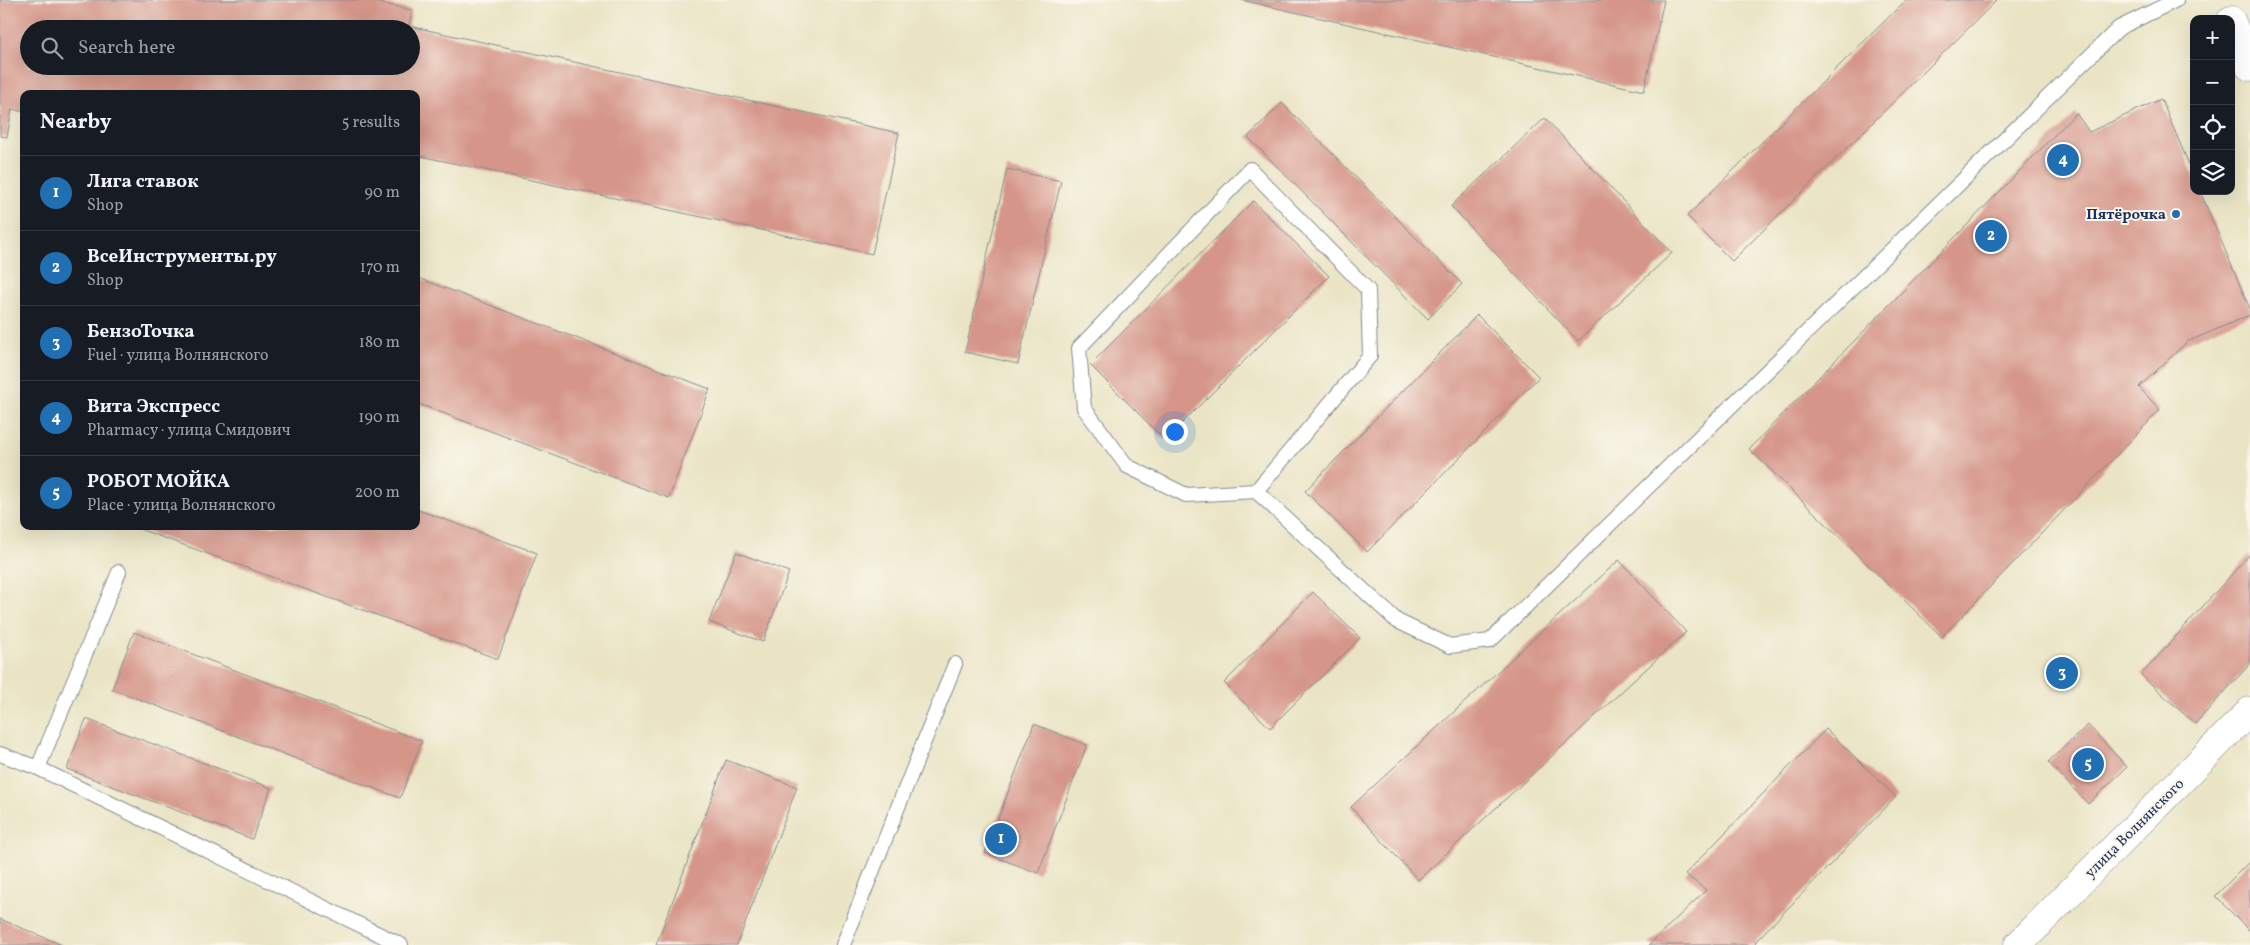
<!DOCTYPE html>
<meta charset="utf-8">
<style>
body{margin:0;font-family:Vollkorn,serif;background:#242831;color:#f1f3f6}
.controls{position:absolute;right:15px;top:15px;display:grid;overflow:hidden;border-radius:10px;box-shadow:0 5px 20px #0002}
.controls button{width:45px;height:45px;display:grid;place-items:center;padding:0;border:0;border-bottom:1px solid #363941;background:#171b24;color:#f1f3f6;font:25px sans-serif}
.you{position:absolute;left:1174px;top:431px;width:18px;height:18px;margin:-12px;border:4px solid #fff;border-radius:50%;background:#1a73e8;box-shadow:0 0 0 8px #1a73e833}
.badge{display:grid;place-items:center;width:32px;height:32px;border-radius:50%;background:#1f6fb2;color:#fff;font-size:16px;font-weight:700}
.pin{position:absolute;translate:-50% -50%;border:2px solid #fff;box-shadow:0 1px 5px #0006}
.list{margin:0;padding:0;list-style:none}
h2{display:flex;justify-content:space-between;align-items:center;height:65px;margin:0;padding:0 20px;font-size:21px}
h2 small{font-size:16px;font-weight:400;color:#9ea1a6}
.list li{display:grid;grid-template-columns:32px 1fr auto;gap:15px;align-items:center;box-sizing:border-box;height:75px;padding:0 20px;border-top:1px solid #363941}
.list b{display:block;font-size:19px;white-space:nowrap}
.list p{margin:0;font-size:16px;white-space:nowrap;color:#9ea1a6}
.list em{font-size:16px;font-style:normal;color:#9ea1a6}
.icon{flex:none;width:28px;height:28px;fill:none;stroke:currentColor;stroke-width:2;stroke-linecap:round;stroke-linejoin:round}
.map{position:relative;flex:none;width:2250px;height:945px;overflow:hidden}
.search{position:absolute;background:#171b24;box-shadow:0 5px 20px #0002;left:20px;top:20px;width:400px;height:55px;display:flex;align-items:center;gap:12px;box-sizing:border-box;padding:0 18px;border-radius:28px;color:#9ea1a6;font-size:19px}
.panel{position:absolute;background:#171b24;box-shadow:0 5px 20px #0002;left:20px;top:90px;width:400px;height:440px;border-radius:10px}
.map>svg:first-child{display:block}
.building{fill:#d59589;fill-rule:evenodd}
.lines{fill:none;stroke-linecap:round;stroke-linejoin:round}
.service-casing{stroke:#828a92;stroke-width:16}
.minor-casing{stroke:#828a92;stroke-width:29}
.service{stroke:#fff;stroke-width:14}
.minor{stroke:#fff;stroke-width:28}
.poi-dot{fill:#1f6fb2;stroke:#fbf7ec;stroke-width:2}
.labels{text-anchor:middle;stroke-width:4;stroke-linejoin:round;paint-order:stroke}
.poi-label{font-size:15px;font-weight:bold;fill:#1b2f5e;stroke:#fbf7ec;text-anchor:end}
.street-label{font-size:15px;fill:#1b2f5e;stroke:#fbf7ec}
</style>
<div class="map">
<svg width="2250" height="945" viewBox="0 0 2250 945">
<rect width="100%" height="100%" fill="#fbf7ec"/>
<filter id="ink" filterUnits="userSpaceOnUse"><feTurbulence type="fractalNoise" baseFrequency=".02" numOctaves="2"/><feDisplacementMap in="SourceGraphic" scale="10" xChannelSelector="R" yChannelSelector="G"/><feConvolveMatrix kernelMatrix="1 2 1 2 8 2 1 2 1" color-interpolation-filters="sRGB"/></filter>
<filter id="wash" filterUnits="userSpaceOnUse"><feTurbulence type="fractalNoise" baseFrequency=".0096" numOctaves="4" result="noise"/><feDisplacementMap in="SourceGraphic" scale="20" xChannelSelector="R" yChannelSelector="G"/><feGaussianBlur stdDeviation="1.12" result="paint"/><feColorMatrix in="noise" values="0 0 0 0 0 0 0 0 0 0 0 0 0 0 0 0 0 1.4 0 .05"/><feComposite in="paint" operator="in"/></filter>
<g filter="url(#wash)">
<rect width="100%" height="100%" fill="#eae4c5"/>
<g id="blocks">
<!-- building -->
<path class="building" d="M 0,0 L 366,0 L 412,10 L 409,26 L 899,133 L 872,254 L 416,155 L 416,94 L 24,94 L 24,112 L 12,109 L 7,137 L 0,136 ZM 29,29 L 411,29 L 411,66 L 29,66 Z
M 1241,0 L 1664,0 L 1644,91 Z
M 1906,0 L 1997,0 L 1732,261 L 1687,216 Z
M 2161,99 L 2194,176 L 2194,191 L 2200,191 L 2250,309 L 2250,315 L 2187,342 L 2139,387 L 2160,410 L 1942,637 L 1749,449 L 2076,113 L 2089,132 Z
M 1282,103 L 1462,284 L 1428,319 L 1248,137 Z
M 1545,118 L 1672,253 L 1578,341 L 1451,206 Z
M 1007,169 L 1061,181 L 1018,364 L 965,352 Z
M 1253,201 L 1329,276 L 1165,440 L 1090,365 Z
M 416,277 L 710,389 L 669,498 L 416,403 Z
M 1477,315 L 1539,377 L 1367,552 L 1305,491 Z
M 416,509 L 537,553 L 498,659 L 131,526 L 416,526 Z
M 736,552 L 789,572 L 763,642 L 709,622 Z
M 2250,554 L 2250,664 L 2195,724 L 2141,675 Z
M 1619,560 L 1686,632 L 1418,880 L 1351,807 Z
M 1313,592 L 1360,638 L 1270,728 L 1224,683 Z
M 134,632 L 422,741 L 400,798 L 112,689 Z
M 86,719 L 271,788 L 252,839 L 67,769 Z
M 1034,724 L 1087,745 L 1038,873 L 985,853 Z
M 2088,725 L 2127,767 L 2088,804 L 2048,762 Z
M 1826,729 L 1896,797 L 1755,942 L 1758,945 L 1649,945 L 1706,890 L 1685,874 Z
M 726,760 L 797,787 L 737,945 L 656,945 Z
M 2250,861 L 2250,931 L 2215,896 Z
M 0,919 L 62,945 L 0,945 Z"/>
</g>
</g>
<g filter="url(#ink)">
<use href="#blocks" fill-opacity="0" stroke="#828a92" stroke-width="1"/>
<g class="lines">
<!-- service casing -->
<g class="service-casing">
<path id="service" d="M 1256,491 L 1370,356 L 1368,290 L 1250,169 L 1079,348 L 1084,408 L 1127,466 L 1186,495 L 1256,491 L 1397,621 L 1450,646 L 1490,641 L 2119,28 L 2176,0
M 0,754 L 38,768 L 119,572
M 38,768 L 401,945
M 843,945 L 955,664"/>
</g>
<!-- minor casing -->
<g class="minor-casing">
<path id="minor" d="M 2231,20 L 2250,67
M 2018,945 L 2250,711"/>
</g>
<!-- service -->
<use href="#service" class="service"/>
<!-- minor -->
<use href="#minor" class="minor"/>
</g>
</g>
<!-- markers -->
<circle class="poi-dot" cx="2176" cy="214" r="5"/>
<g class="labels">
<!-- poi labels -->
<g class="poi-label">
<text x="2166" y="219">Пятёрочка</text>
</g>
<!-- street labels -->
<g class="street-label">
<text transform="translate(2134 828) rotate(-45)" y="5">улица Волнянского</text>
</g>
</g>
</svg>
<div class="controls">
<button>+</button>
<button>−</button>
<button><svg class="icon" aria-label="locate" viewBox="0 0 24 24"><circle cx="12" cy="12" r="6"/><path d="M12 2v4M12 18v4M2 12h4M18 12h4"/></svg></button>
<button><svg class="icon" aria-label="layers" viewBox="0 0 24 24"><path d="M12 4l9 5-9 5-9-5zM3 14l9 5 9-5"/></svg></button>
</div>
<div class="you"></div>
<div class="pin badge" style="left:1001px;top:839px">1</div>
<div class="pin badge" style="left:1991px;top:236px">2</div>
<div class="pin badge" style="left:2062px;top:673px">3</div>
<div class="pin badge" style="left:2063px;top:160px">4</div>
<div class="pin badge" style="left:2088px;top:764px">5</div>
<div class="search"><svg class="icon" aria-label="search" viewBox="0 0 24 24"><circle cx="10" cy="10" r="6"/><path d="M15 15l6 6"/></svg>Search here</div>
<section class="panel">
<h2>Nearby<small>5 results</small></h2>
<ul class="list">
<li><span class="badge">1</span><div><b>Лига ставок</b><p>Shop</p></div><em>90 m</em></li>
<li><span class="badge">2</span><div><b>ВсеИнструменты.ру</b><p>Shop</p></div><em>170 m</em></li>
<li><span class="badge">3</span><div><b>БензоТочка</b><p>Fuel · улица Волнянского</p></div><em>180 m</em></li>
<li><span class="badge">4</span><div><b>Вита Экспресс</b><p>Pharmacy · улица Смидович</p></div><em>190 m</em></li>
<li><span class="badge">5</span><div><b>РОБОТ МОЙКА</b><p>Place · улица Волнянского</p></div><em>200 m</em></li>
</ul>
</section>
</div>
